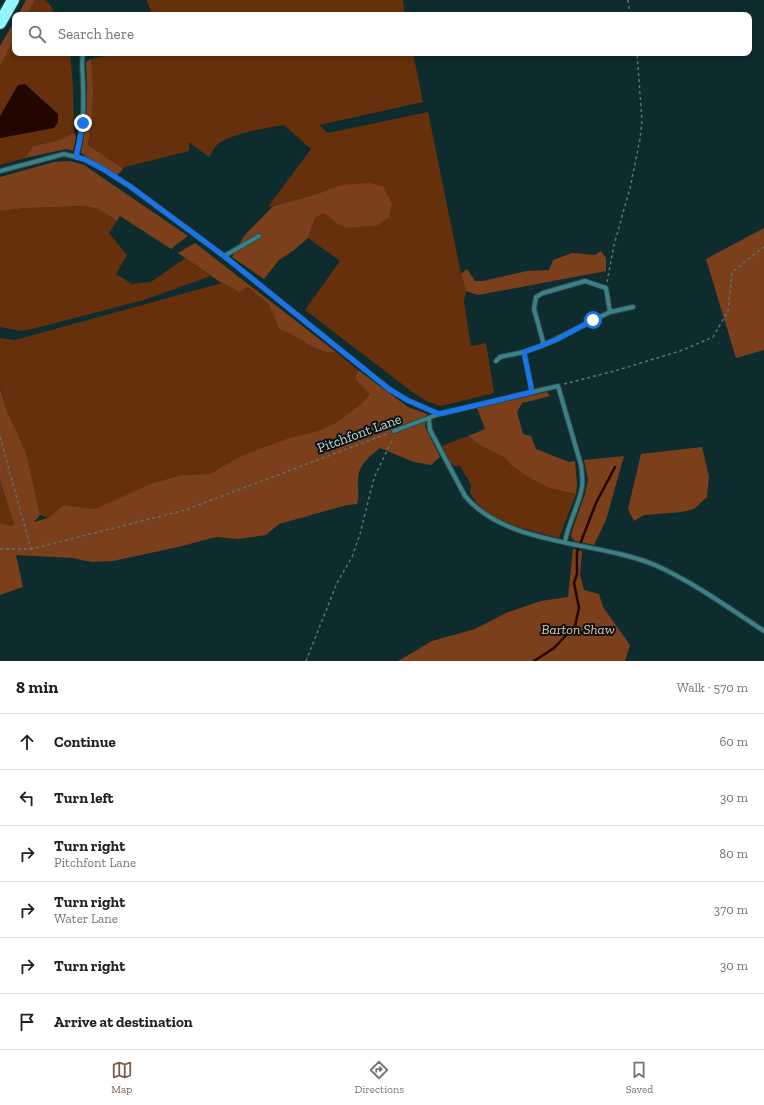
<!DOCTYPE html>
<meta charset="utf-8">
<style>
body{margin:0;font-family:"Zilla Slab",serif;background:#f2f2f2;color:#202124}
.stop{position:absolute;width:12px;height:12px;margin:-9px;border:3px solid #1a73e8;border-radius:50%;background:#fff}
.stop.end{background:#1a73e8;border-color:#fff;box-shadow:0 1px 4px #0008}
.list{margin:0;padding:0;list-style:none}
h2{display:flex;justify-content:space-between;align-items:center;height:52px;margin:0;padding:0 16px;font-size:17px}
h2 small{font-size:13px;font-weight:400;color:#757577}
.list li{display:grid;grid-template-columns:26px 1fr auto;gap:12px;align-items:center;box-sizing:border-box;height:56px;padding:0 16px;border-top:1px solid #e0e0e0}
.list b{display:block;font-size:15px;white-space:nowrap}
.list p{margin:0;font-size:13px;white-space:nowrap;color:#757577}
.list em{font-size:13px;font-style:normal;color:#757577}
.icon{flex:none;width:22px;height:22px;fill:none;stroke:currentColor;stroke-width:2;stroke-linecap:round;stroke-linejoin:round}
.map{position:relative;flex:none;width:764px;height:661px;overflow:hidden}
.search{position:absolute;background:#fff;box-shadow:0 2px 6px #0003;left:12px;right:12px;top:12px;height:44px;display:flex;align-items:center;gap:10px;box-sizing:border-box;padding:0 14px;border-radius:8px;color:#757577;font-size:15px}
.sheet{height:388px;background:#fff}
nav{display:flex;justify-content:space-around;align-items:center;box-sizing:border-box;height:56px;border-top:1px solid #e0e0e0;background:#fff;font-size:11px;color:#757577}
nav a{display:grid;justify-items:center;gap:2px}
nav .on{color:#7d5c4a}
.map>svg:first-child{display:block}
.green{fill:#65300b}
.forest{fill:#7b401b}
.water{fill:#220600}
.lines{fill:none;stroke-linecap:round;stroke-linejoin:round}
.stream{stroke:#220600;stroke-width:2.5}
.lane-casing{stroke:#2c484a;stroke-width:6}
.highway-casing{stroke:#2c484a;stroke-width:14}
.path{stroke:#5b7375;stroke-width:1.5;stroke-dasharray:3 3;stroke-linecap:butt}
.lane{stroke:#3c8186;stroke-width:4}
.highway{stroke:#94f6fc;stroke-width:12}
.route{stroke:#1a73e8;stroke-width:5}
.labels{text-anchor:middle;stroke-width:4;stroke-linejoin:round;paint-order:stroke}
.street-label{font-size:14px;fill:#c9d9da;stroke:#061213}
.park-label{font-size:14px;font-style:italic;fill:#f4bea0;stroke:#061213}
</style>
<div class="map">
<svg width="764" height="661" viewBox="0 0 764 661">
<rect width="100%" height="100%" fill="#0e2c2e"/>
<!-- green -->
<path class="green" d="M 35,0 L 45,0 L 51,6 L 55,15 L 27,15 Z
M 147,0 L 403,0 L 405,15 L 152,15 Z
M 15,38 L 15,53 L 70,53 L 73,87 L 74,133 L 56,141 L 33,146 L 25,158 L 0,165 L 0,67 Z
M 116,53 L 413,53 L 423,102 L 319,125 L 328,133 L 428,112 L 461,274 L 466,291 L 464,302 L 471,346 L 486,343 L 494,393 L 441,406 L 428,402 L 415,394 L 305,310 L 340,261 L 308,238 L 315,218 L 324,213 L 336,223 L 340,185 L 317,194 L 268,207 L 311,149 L 284,125 C 265,128 234,133 218,144 C 214,147 212,153 209,157 L 189,142 L 189,151 L 125,167 L 123,169 L 88,146 C 94,118 94,87 91,59 Z
M 84,206 L 99,209 L 117,221 L 109,233 L 127,255 L 116,274 L 132,284 L 151,282 L 185,258 L 211,276 L 144,300 L 32,329 L 21,331 L 0,327 L 0,211 L 26,208 Z
M 222,283 L 240,292 L 248,287 L 269,305 L 279,329 C 285,331 291,334 297,337 C 309,344 322,355 336,352 L 358,370 L 355,379 L 370,394 L 362,403 L 339,421 L 318,431 L 247,454 L 210,474 L 181,475 L 153,483 L 122,501 L 95,509 L 64,505 L 48,518 L 40,515 L 26,456 L 7,411 L 0,387 L 0,338 L 15,340 Z
M 468,436 L 480,445 L 505,458 L 549,488 L 576,494 L 559,538 C 539,532 509,526 491,516 C 482,510 475,502 470,493 L 471,485 L 460,466 L 455,466 L 450,463 L 442,446 Z
M 0,480 L 14,526 L 10,526 L 0,523 Z"/>
<!-- forest -->
<path class="forest" d="M 26,0 L 35,0 L 27,15 L 18,15 Z
M 15,20 L 15,38 L 0,67 L 0,46 Z
M 91,59 C 94,87 94,118 88,145 L 123,169 L 116,176 L 81,153 C 87,122 88,93 86,62 Z
M 74,133 L 76,137 L 73,151 L 66,149 L 25,158 L 33,146 L 56,141 Z
M 70,161 L 84,165 L 188,236 L 171,249 L 120,216 L 117,221 L 99,209 L 84,206 L 26,208 L 0,211 L 0,177 L 54,162 Z
M 369,183 L 383,186 L 392,204 L 389,217 L 378,225 L 347,228 L 336,223 L 324,213 L 315,218 L 308,238 L 294,250 L 279,260 L 264,279 L 232,257 L 244,236 L 273,206 L 317,194 L 340,185 Z
M 764,228 L 764,350 L 736,358 L 706,259 Z
M 195,243 L 336,352 C 321,355 308,343 296,337 C 291,334 285,331 279,329 L 269,305 L 248,287 L 240,292 L 220,282 L 178,253 Z
M 601,251 L 606,258 L 606,271 L 478,295 L 466,291 L 461,274 L 467,269 L 475,281 L 483,281 L 527,271 L 549,270 L 553,260 L 572,253 L 595,255 Z
M 358,370 L 408,407 L 427,414 L 425,427 L 440,457 L 431,465 L 414,462 L 380,448 C 369,457 359,464 358,478 C 357,488 360,493 357,504 L 347,505 L 279,524 L 266,535 L 238,539 L 216,537 L 178,547 L 113,561 L 92,562 L 72,558 L 16,555 L 23,587 L 0,595 L 0,523 L 10,526 L 14,525 L 0,480 L 0,389 L 7,411 L 26,453 L 40,515 L 34,522 L 48,518 L 64,505 L 95,509 L 153,483 L 181,475 L 210,474 L 243,455 L 290,438 L 318,431 L 339,421 L 362,403 L 370,394 L 355,379 Z
M 547,392 L 550,396 L 522,403 L 517,412 L 523,434 L 531,436 L 536,449 L 569,462 L 575,461 L 577,485 L 576,494 L 549,488 L 529,477 L 511,465 L 505,458 L 480,445 L 468,436 L 485,429 L 477,408 Z
M 702,447 L 709,477 L 707,497 L 694,509 L 682,512 L 644,515 L 634,521 L 628,509 L 641,454 Z
M 624,456 L 606,520 L 594,545 L 575,541 L 571,537 L 572,531 L 585,494 L 588,480 L 584,460 Z
M 573,549 L 582,551 L 580,575 L 584,590 L 599,594 L 603,607 L 630,645 L 625,661 L 398,661 L 432,641 L 475,629 L 506,613 L 541,601 L 568,597 Z"/>
<!-- water -->
<path class="water" d="M 25,84 L 58,114 L 58,122 L 54,128 L 0,138 L 0,116 L 18,85 Z"/>
<g class="lines">
<!-- stream -->
<path class="stream" d="M 534,661 L 554,648 L 575,626 L 579,608 L 574,583 L 577,574 L 577,552 L 596,503 L 615,467"/>
<!-- lane casing -->
<g class="lane-casing">
<path id="lane" d="M 76,157 C 83,130 84,112 83,85 C 83,74 81,64 83,53
M 0,171 L 64,154 L 84,159 L 103,169 L 131,187 L 224,256 L 389,389 L 407,400 L 439,414
M 224,256 L 259,236
M 544,345 L 534,309 L 536,297 L 543,293 L 585,281 L 606,288 L 610,312
M 524,352 L 532,392
M 496,361 L 500,357 L 524,352 L 544,345 L 610,312 L 633,307
M 429,419 L 430,430 L 465,496 C 506,546 598,541 655,565 C 693,582 729,608 764,631
M 394,431 L 439,414 L 558,386 L 581,465 C 582,472 583,480 582,487 C 579,506 568,523 565,542"/>
</g>
<!-- highway casing -->
<g class="highway-casing">
<path id="highway" d="M 0,23 L 13,0"/>
</g>
<!-- path -->
<path class="path" d="M 628,0 L 630,15
M 607,282 L 614,245 L 630,188 L 640,139 L 642,121 L 637,53
M 564,384 L 618,370 L 683,350 L 713,337 L 728,311 L 732,272 L 764,247
M 0,437 L 31,549
M 0,549 L 31,549 L 185,510 L 389,433
M 306,661 L 337,583 L 352,557 L 360,534 L 374,478 L 393,438"/>
<!-- lane -->
<use href="#lane" class="lane"/>
<!-- highway -->
<use href="#highway" class="highway"/>
</g>
<g class="lines">
<!-- route -->
<path class="route" d="M 83,123 L 76,157 L 84,159 L 103,169 L 131,187 L 224,256 L 389,389 L 407,400 L 439,414 L 532,392 L 524,352 L 556,340 L 593,320"/>
</g>
<g class="labels">
<!-- street labels -->
<g class="street-label">
<text transform="translate(359 433) rotate(-20)" y="5">Pitchfont Lane</text>
</g>
<!-- park labels -->
<g class="park-label">
<text x="578" y="634">Barton Shaw</text>
</g>
</g>
</svg>
<div class="stop" style="left:593px;top:320px"></div>
<div class="stop end" style="left:83px;top:123px"></div>
<div class="search"><svg class="icon" aria-label="search" viewBox="0 0 24 24"><circle cx="10" cy="10" r="6"/><path d="M15 15l6 6"/></svg>Search here</div>
</div>
<section class="sheet">
<h2>8 min<small>Walk · 570 m</small></h2>
<ul class="list">
<li><svg class="icon" aria-label="ahead" viewBox="0 0 24 24"><path d="M12 20V5M6 11l6-6 6 6"/></svg><div><b>Continue</b></div><em>60 m</em></li>
<li><svg class="icon" aria-label="left" viewBox="0 0 24 24"><path d="M17 20v-9H6M10 6l-5 5 5 5"/></svg><div><b>Turn left</b></div><em>30 m</em></li>
<li><svg class="icon" aria-label="right" viewBox="0 0 24 24"><path d="M7 20v-9h11M14 6l5 5-5 5"/></svg><div><b>Turn right</b><p>Pitchfont Lane</p></div><em>80 m</em></li>
<li><svg class="icon" aria-label="right" viewBox="0 0 24 24"><path d="M7 20v-9h11M14 6l5 5-5 5"/></svg><div><b>Turn right</b><p>Water Lane</p></div><em>370 m</em></li>
<li><svg class="icon" aria-label="right" viewBox="0 0 24 24"><path d="M7 20v-9h11M14 6l5 5-5 5"/></svg><div><b>Turn right</b></div><em>30 m</em></li>
<li><svg class="icon" aria-label="arrive" viewBox="0 0 24 24"><path d="M6 21V4h12l-3 4 3 4H6"/></svg><div><b>Arrive at destination</b></div></li>
</ul>
</section>
<nav>
<a class="on"><svg class="icon" aria-label="map" viewBox="0 0 24 24"><path d="M3 6l6-2 6 2 6-2v14l-6 2-6-2-6 2zM9 4v14M15 6v14"/></svg>Map</a>
<a><svg class="icon" aria-label="directions" viewBox="0 0 24 24"><path d="M12 3l9 9-9 9-9-9zM9 14v-3h6M13 9l2 2-2 2"/></svg>Directions</a>
<a><svg class="icon" aria-label="saved" viewBox="0 0 24 24"><path d="M7 4h10v16l-5-4-5 4z"/></svg>Saved</a>
</nav>
